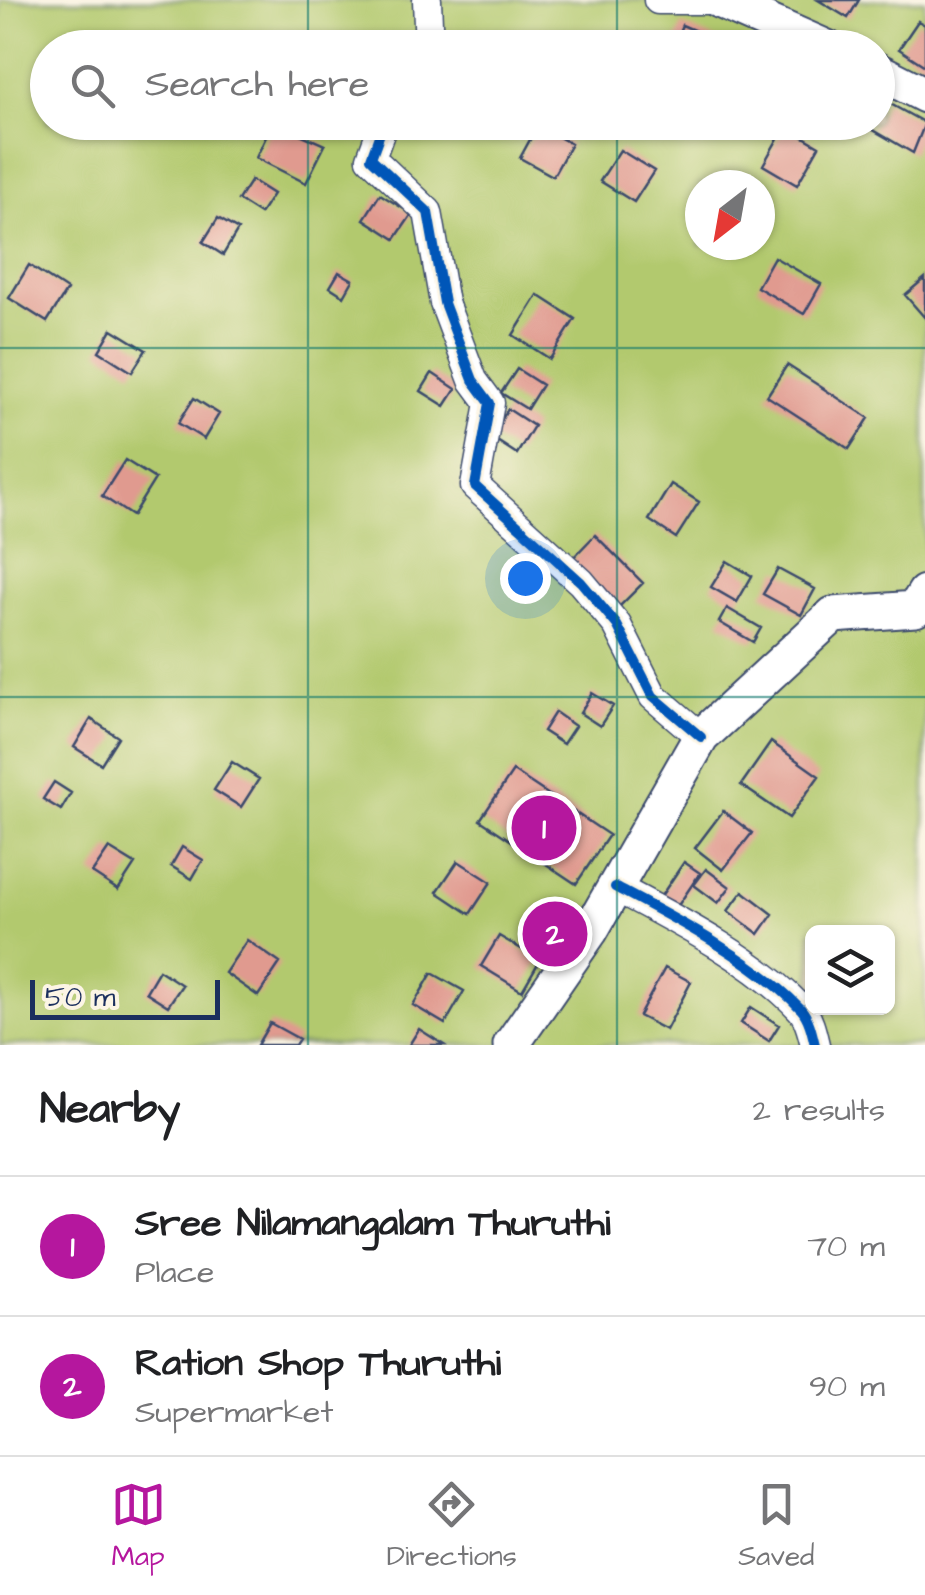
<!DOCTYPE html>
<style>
body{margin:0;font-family:"Architects Daughter",sans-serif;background:#f6f6f6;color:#202124}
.controls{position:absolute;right:30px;bottom:30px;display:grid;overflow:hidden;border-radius:15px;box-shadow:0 2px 8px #0004}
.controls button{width:90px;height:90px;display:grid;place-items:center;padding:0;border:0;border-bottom:2px solid #e0e0e0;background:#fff;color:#202124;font:50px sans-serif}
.compass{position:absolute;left:685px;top:170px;width:90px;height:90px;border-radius:50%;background:#fff;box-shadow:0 2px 8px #0004;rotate:211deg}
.scale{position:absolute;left:30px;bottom:25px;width:190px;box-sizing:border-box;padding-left:10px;border:5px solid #1b2f5e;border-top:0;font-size:28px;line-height:35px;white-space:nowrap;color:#1b2f5e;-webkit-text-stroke:8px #fcf5e5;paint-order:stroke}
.you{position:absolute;left:525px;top:578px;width:35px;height:35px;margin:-25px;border:8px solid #fff;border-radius:50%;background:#1a73e8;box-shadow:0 0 0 15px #1a73e833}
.badge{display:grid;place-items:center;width:65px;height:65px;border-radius:50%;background:#b5179e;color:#fff;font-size:32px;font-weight:700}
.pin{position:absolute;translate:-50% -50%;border:5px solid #fff;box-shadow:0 2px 10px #0006}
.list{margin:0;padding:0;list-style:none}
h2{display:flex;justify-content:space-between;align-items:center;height:130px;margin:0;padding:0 40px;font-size:42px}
h2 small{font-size:32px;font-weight:400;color:#757577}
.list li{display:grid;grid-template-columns:65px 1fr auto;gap:30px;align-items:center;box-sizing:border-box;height:140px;padding:0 40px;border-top:2px solid #e0e0e0}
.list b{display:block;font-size:38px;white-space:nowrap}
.list p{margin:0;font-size:32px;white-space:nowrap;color:#757577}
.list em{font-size:32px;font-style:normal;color:#757577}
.icon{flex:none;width:55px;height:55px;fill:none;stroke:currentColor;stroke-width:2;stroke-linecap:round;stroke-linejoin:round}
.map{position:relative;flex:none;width:925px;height:1045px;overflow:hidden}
.search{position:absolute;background:#fff;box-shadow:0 2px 8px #0004;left:30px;right:30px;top:30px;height:110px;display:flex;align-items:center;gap:25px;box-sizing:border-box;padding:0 35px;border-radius:55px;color:#757577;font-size:38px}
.sheet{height:410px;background:#fff}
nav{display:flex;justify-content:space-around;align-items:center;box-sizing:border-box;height:140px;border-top:2px solid #e0e0e0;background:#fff;font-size:28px;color:#757577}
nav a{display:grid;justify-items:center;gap:5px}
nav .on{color:#b5179e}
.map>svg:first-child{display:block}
.green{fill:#b2c96e;stroke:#667c66;stroke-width:2.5;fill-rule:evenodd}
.building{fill:#e09a8f}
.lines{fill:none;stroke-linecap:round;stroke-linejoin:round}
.minor-casing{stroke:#3b496c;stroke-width:31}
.major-casing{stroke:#3b496c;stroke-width:39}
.minor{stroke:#fff;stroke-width:28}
.major{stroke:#fff;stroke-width:35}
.cycleway-casing{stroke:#fcf5e5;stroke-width:16}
.cycleway{stroke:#0057b8;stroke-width:10}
.grid{fill:none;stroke:#0f766e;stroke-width:2.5;stroke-opacity:0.55}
</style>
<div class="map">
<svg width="925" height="1045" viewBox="0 0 925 1045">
<rect width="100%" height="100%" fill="#fcf5e5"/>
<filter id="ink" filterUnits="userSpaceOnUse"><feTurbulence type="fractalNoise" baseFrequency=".01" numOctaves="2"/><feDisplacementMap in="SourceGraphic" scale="20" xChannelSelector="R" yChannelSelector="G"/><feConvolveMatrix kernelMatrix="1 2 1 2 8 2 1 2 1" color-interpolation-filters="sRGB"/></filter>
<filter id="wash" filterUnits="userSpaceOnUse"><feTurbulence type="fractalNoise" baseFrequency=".0048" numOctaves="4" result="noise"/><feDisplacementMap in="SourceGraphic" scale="40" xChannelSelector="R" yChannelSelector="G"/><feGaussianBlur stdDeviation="2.25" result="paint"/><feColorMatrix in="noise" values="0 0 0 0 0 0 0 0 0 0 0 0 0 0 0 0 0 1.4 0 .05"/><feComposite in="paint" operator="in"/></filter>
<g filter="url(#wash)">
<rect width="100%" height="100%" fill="#efdfbe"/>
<!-- green -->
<path class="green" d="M 0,0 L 925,0 L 925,1045 L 0,1045 ZM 48,48 L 878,48 L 878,122 L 48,122 ZM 700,185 L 760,185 L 760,245 L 700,245 ZM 812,932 L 888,932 L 888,1008 L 812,1008 Z"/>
<g id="blocks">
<!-- building -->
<path class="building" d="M 818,0 L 859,0 L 848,18 Z
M 918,21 L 925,25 L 925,66 L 899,49 Z
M 682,25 L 719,41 L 716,48 L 672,48 Z
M 885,101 L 925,123 L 913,153 L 870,128 L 878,122 Z
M 273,122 L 325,145 L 306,183 L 256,158 Z
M 538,125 L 571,144 L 553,176 L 520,158 Z
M 785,126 L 819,146 L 797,185 L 763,165 Z
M 620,150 L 654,171 L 634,202 L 600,181 Z
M 251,180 L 273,194 L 260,214 L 238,200 Z
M 380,194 L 412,214 L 395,239 L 364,219 Z
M 218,218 L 238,230 L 223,255 L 203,242 Z
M 774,257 L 821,284 L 804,314 L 757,287 Z
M 29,265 L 67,290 L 47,322 L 9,298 Z
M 339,272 L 353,280 L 344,296 L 330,287 Z
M 925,278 L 925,318 L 905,295 Z
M 538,295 L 575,319 L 550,359 L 513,335 Z
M 112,329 L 146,350 L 132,372 L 99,351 Z
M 787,365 L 869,418 L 849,449 L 767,396 Z
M 517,369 L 542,385 L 527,409 L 501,393 Z
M 432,373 L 456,389 L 445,406 L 421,391 Z
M 194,398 L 219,414 L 204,439 L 178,423 Z
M 508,409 L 534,426 L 517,454 L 491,437 Z
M 125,460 L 155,479 L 132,516 L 102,496 Z
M 671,484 L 699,502 L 676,538 L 649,520 Z
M 595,535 L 643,583 L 618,608 L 570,561 Z
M 727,561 L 752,576 L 737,602 L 711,587 Z
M 778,569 L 815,589 L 801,615 L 763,594 Z
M 727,608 L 761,628 L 753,642 L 719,622 Z
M 592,693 L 613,706 L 600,726 L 580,713 Z
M 555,712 L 575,726 L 563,744 L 543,731 Z
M 91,719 L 118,737 L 101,764 L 74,747 Z
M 771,742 L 819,776 L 789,818 L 741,785 Z
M 232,762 L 259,779 L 241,807 L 214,790 Z
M 513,771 L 609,835 L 576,884 L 480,820 Z
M 54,782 L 71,793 L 61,810 L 43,799 Z
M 723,811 L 752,833 L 723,870 L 695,848 Z
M 182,847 L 203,860 L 192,879 L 171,866 Z
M 109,848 L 135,864 L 118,890 L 92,873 Z
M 458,861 L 491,882 L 470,914 L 437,892 Z
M 684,862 L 700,873 L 673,913 L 657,902 Z
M 706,869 L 730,887 L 718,903 L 694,885 Z
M 743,891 L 773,914 L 759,934 L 728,911 Z
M 550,914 L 574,929 L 560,953 L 535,938 Z
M 499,936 L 540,960 L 522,991 L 481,966 Z
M 247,940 L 280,963 L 258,996 L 225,973 Z
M 665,968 L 691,982 L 666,1030 L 639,1016 Z
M 159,970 L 182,985 L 168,1006 L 146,992 Z
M 432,973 L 464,991 L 445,1024 L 413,1005 Z
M 751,1007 L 779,1025 L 769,1041 L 741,1023 Z
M 270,1023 L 299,1039 L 295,1045 L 257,1045 Z
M 419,1029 L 444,1045 L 409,1045 Z"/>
</g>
</g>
<g filter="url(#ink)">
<use href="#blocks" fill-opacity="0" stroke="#3b496c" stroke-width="2.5"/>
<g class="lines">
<!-- minor casing -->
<g class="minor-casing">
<path id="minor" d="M 427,0 L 429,48
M 658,0 L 719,0
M 384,122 L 371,158 L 428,212 L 444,303 L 473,380 L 490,403 L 475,486 L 581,582 L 617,625 L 653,696 L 701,737
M 615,887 C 675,919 754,959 801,1009 C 809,1018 812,1032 815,1045"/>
</g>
<!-- major casing -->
<g class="major-casing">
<path id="major" d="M 718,0 L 827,48
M 878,71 L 925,95
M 511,1045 L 590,931 L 701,737 L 833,615 L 915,609 L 925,593"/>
</g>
<!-- minor -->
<use href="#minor" class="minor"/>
<!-- major -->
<use href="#major" class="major"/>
<!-- cycleway casing -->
<g class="cycleway-casing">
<path id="cycleway" d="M 384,122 L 371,158 L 428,212 L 444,303 L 473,380 L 490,403 L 475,486 L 581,582 L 617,625 L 653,696 L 701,737
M 615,887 C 675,919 754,959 801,1009 C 809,1018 812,1032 815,1045"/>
</g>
<!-- cycleway -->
<use href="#cycleway" class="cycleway"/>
</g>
</g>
<!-- grid -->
<path class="grid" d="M 308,0 L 308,48M 617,0 L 617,48M 308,122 L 308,1045M 617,122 L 617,1045M 0,348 L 925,348M 0,697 L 925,697"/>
</svg>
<div class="controls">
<button><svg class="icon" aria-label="layers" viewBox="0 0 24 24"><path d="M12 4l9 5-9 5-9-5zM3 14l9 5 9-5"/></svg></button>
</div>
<svg class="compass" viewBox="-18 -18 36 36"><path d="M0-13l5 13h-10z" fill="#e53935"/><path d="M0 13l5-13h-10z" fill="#757577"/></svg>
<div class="scale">50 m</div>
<div class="you"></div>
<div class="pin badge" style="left:544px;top:828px">1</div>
<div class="pin badge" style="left:555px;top:934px">2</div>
<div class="search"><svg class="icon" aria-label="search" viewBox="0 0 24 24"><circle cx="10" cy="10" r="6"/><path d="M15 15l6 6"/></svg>Search here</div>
</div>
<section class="sheet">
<h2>Nearby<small>2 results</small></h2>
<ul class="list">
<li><span class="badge">1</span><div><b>Sree Nilamangalam Thuruthi</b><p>Place</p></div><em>70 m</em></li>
<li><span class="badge">2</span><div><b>Ration Shop Thuruthi</b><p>Supermarket</p></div><em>90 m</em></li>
</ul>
</section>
<nav>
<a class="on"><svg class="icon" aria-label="map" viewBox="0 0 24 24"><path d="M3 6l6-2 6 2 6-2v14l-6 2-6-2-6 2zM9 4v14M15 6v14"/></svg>Map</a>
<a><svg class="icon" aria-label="directions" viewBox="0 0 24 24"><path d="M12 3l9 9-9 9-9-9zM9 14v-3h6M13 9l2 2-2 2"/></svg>Directions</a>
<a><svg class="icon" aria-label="saved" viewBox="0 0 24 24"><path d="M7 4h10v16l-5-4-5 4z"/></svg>Saved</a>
</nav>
